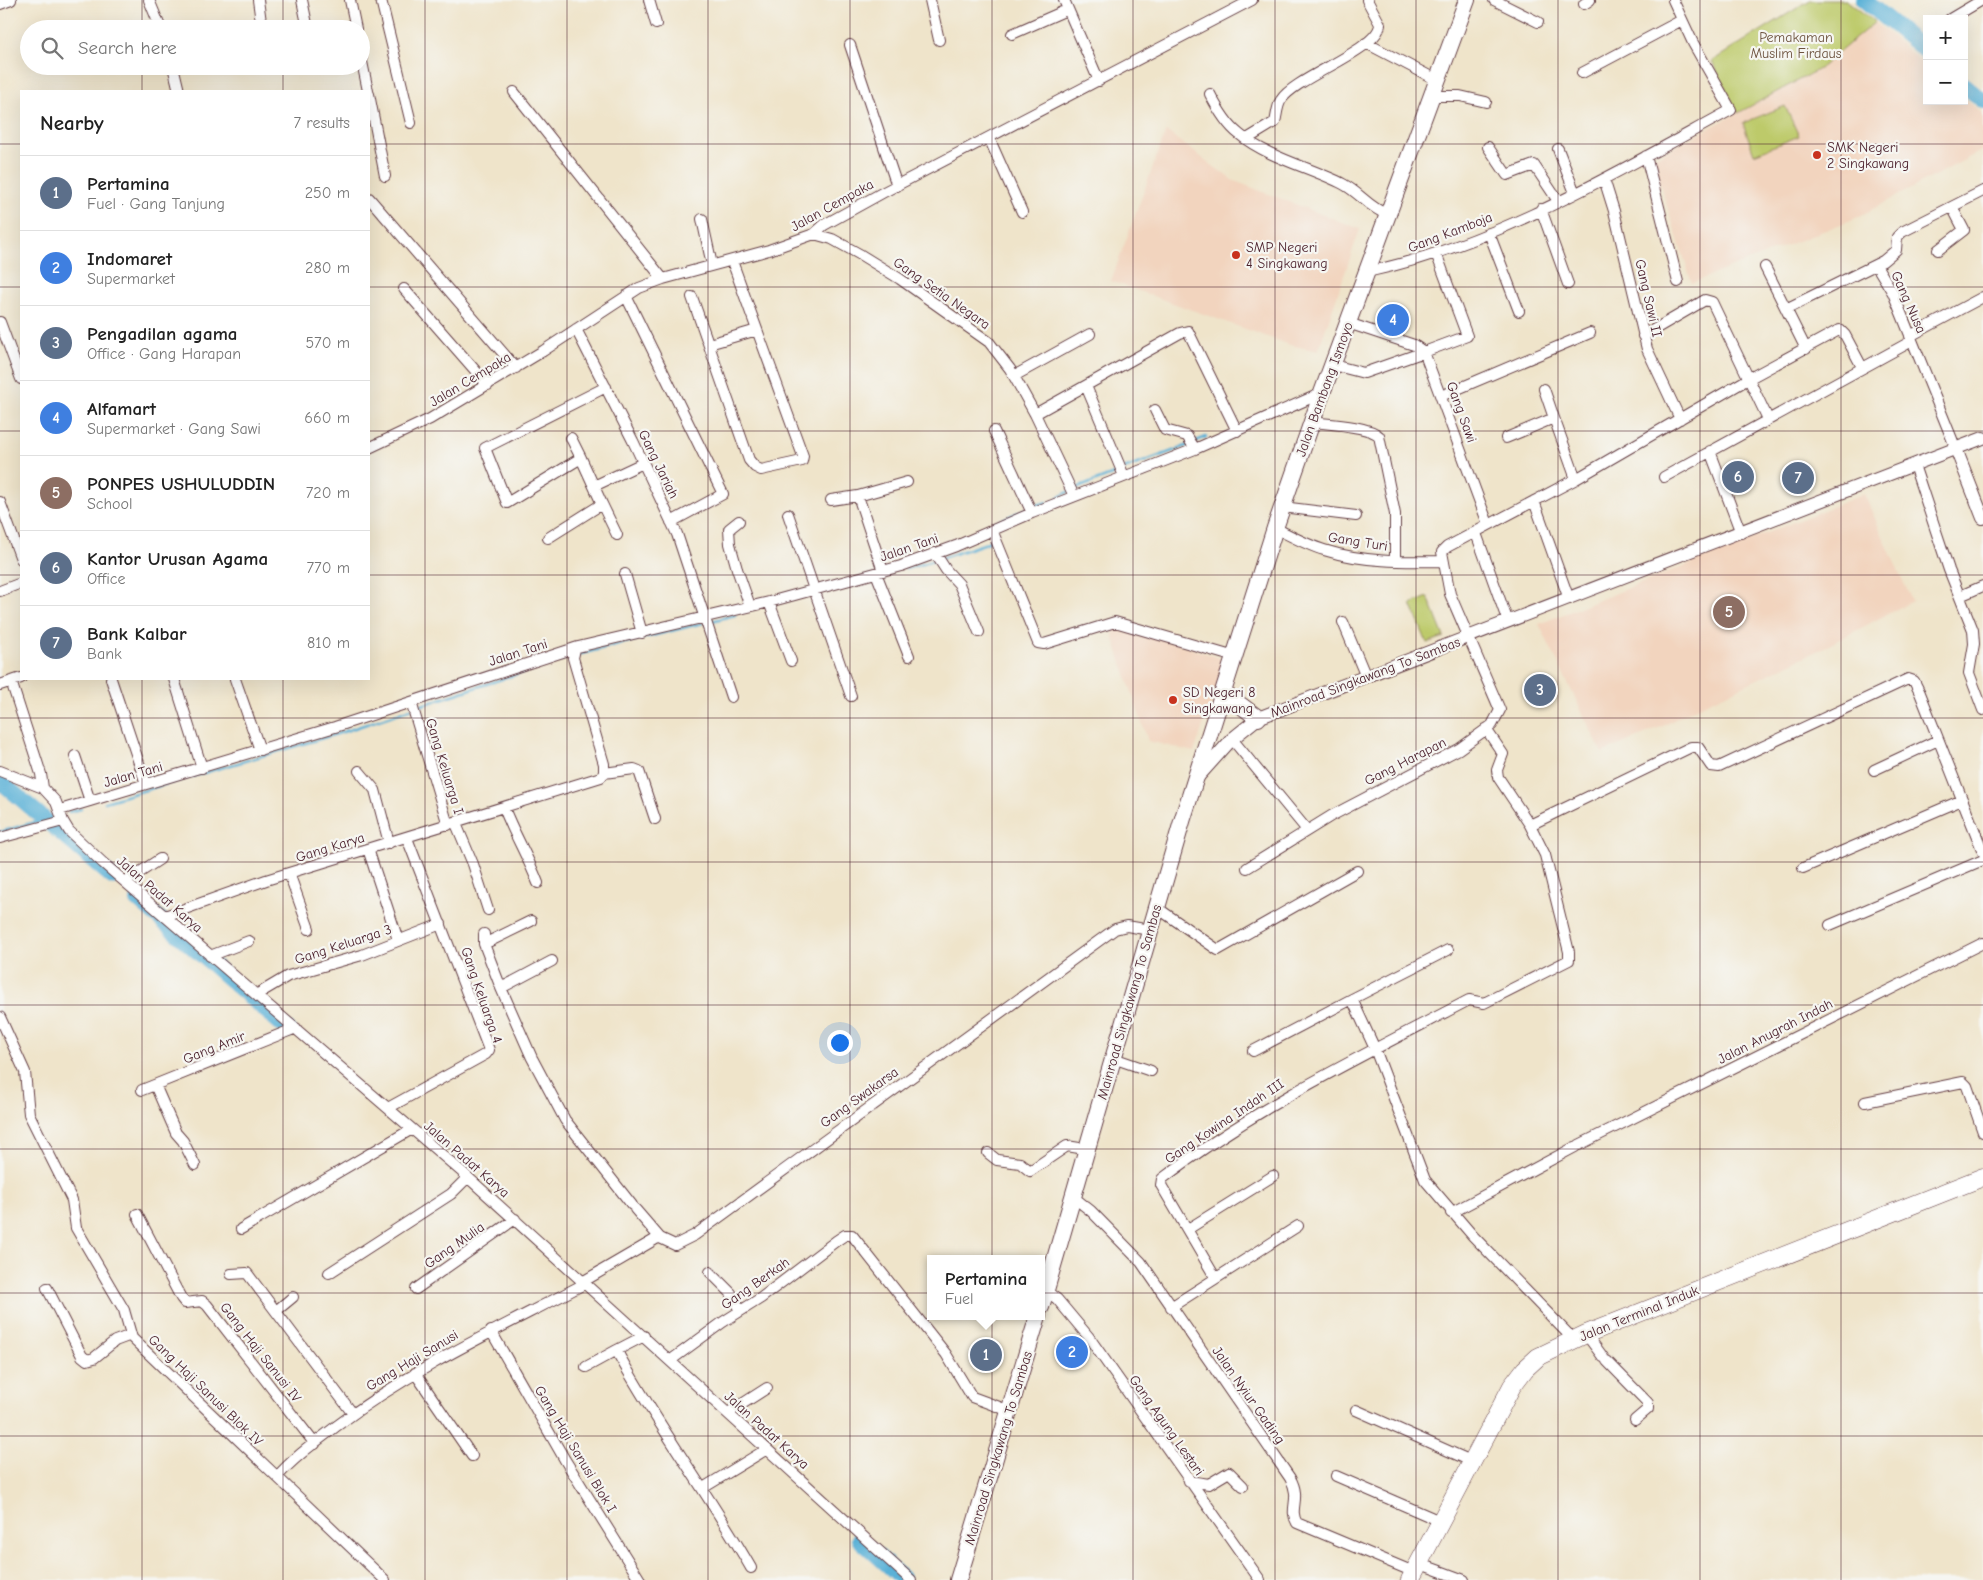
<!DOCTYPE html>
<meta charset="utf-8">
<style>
body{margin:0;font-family:"Comic Neue",sans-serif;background:#f6f6f6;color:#222}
.controls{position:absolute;right:15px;top:15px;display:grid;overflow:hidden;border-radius:0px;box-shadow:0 5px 20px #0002}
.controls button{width:45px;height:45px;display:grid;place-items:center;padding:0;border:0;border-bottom:1px solid #e0e0e0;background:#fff;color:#222;font:25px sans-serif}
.you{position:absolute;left:839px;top:1042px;width:18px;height:18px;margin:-12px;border:4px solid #fff;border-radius:50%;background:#1a73e8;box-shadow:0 0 0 8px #1a73e833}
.badge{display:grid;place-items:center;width:32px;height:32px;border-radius:50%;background:#c8321e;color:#fff;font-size:16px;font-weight:700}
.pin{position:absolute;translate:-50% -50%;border:2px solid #fff;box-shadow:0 1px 5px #0006}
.popup{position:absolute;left:927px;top:1255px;width:118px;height:65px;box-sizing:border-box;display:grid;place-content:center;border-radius:0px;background:#fff;filter:drop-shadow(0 1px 4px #0005);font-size:16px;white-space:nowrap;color:#767676}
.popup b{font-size:19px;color:#222}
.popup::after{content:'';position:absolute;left:50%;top:100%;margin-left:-10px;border:10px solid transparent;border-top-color:#fff}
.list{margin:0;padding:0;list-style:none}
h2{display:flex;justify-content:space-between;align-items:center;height:65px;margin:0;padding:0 20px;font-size:21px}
h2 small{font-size:16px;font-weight:400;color:#767676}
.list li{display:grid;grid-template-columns:32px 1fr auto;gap:15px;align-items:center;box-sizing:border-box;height:75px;padding:0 20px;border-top:1px solid #e0e0e0}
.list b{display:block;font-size:19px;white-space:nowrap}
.list p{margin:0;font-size:16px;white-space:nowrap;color:#767676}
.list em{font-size:16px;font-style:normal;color:#767676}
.icon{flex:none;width:28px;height:28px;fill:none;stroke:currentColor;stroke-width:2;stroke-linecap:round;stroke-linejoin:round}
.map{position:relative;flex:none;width:1983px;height:1580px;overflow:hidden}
.search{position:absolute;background:#fff;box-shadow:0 5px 20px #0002;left:20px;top:20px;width:350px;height:55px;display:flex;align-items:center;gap:12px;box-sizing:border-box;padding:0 18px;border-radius:28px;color:#767676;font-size:19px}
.panel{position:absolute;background:#fff;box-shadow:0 5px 20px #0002;left:20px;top:90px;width:350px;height:590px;border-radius:0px}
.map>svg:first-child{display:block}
.built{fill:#f2d4be}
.green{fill:#bdca6b;stroke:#84744b}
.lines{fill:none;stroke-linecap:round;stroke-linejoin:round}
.stream{stroke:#5ab1d7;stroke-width:2.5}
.river{stroke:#5ab1d7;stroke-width:16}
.minor-casing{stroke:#633d43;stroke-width:12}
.tertiary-casing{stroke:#633d43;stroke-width:14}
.primary-casing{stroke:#633d43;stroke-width:18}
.trunk-casing{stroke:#633d43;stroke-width:19}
.minor{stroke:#fff;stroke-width:10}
.tertiary{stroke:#fff;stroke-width:12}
.primary{stroke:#fff;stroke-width:16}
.trunk{stroke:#fff;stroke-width:18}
.grid{fill:none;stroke:#4a1f2b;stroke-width:1;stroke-opacity:0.55}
.poi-dot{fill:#c8321e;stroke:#f6f6f2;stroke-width:2}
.labels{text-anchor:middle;stroke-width:4.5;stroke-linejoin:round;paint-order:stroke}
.park-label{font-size:14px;fill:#6c523e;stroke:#f6f6f2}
.poi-label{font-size:14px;fill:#4a1f2b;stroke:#f6f6f2;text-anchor:start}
.street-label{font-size:14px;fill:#4a1f2b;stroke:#f6f6f2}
</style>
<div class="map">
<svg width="1983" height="1580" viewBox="0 0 1983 1580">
<rect width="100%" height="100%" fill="#f6f6f2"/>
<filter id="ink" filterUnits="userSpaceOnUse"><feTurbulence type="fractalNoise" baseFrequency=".02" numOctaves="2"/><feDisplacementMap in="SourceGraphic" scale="10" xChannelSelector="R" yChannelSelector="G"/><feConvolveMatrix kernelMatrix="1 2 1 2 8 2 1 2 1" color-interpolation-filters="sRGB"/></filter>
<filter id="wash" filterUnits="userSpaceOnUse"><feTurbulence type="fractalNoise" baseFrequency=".0096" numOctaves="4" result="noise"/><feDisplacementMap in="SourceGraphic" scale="20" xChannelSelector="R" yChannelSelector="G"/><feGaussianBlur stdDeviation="1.12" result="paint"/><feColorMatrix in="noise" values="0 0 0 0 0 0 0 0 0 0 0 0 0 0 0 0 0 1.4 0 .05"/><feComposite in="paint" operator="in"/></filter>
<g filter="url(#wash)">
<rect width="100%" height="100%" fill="#efe4ca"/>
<!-- built -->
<path class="built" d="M 1875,22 L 1927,66 L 1927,101 L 1964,101 L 1964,98 L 1983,114 L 1983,150 L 1856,218 L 1692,283 L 1652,159 L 1819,69 Z
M 1166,131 L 1232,180 L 1360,229 L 1318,351 L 1290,345 L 1111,281 Z
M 1864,494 L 1912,601 L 1829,645 L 1684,714 L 1665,725 L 1602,753 L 1539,624 Z
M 1115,623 L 1226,660 L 1194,752 L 1148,741 L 1113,636 Z"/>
<!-- green -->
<path class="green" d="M 1810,0 L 1846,0 L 1875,22 L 1819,69 L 1738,113 L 1712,61 Z
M 1785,106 L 1799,136 L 1754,154 L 1743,123 Z
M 1428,597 L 1444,637 L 1427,643 L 1411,604 Z"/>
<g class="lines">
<!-- stream -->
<path class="stream" d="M 1194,442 L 1206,437
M 1124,469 L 1189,445
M 1075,489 L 1119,472
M 1057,498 L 1070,491
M 1031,507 L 1047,502
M 989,529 L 988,526 L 1026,509
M 942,558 L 987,543 L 991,539
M 906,569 L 936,560
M 708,622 L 735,615
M 577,655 L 703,623
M 416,707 L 570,657
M 105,802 L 337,734 L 411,709
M 69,812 L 81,809
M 0,832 L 59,815"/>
<!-- river -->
<path class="river" d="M 1864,0 L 1927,52
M 1964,85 L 1983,101
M 0,781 L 112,877
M 138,900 L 288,1030
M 859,1539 L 902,1578"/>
</g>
</g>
<g filter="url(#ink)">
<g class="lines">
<!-- minor casing -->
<g class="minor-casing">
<path id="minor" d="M 149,0 L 161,29
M 258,0 L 262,29
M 302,0 L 308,29
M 350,0 L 356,29
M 381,0 L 411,123
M 649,0 L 656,24
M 930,0 L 939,40
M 1064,0 L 1099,81
M 1494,0 L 1538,22
M 0,4 L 11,0
M 1584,4 L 1590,0
M 1950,19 L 1982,0
M 1012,34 L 1062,12
M 1366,43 L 1437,80
M 850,45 L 897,186
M 361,57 L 368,91
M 173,66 L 179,91
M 1582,73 L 1682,20
M 514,92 L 663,279
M 369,94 L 385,176
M 1210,94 C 1217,108 1226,124 1239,134 C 1266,157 1312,168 1343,184 C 1360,193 1368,207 1388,215
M 1431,96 L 1460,96 L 1486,102
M 989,138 L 1022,212
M 1247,139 L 1275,122 C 1277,115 1277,106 1281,100 C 1295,77 1379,50 1380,24 L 1367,0
M 1488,147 L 1507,175 L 1534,165 L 1558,201
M 1558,149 L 1575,193
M 1646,156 L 1678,282
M 1604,179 L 1614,211 L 1647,349 L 1680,419
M 369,198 L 516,368
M 1541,209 L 1568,284
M 702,219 L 712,265
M 1489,233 L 1519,311
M 814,234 L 832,239 L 861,255 L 900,279 L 989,342 L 1010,369 L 1035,414 L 1074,496
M 1938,250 L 1964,230 L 1952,207
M 1876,265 L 1893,293 L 1956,449
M 1765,267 L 1806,349
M 1367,272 C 1495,245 1617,172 1731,110 L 1693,43 L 1673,0
M 404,289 L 488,385
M 626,296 L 723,494 L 671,522
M 692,297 L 749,460 L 755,467 L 761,470 L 802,461 L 803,456 L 732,261
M 1786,309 L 1883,261 L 1896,250 L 1897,237 L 1902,232 L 1983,191
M 0,322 L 21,379
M 1348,323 L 1414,345 L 1424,352 L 1467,336 L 1436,253
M 576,329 L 633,441 L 677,534 L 731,697
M 1643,336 L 1705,300 L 1712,302 L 1768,419
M 1910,336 L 1983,297
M 709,344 L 757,330
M 1333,365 L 1364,373 L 1424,352 L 1488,524
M 1014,376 L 1090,334
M 1086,386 L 1124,476
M 1544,389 L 1554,418
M 1441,396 L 1590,333
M 1155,410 L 1165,430 L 1187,436 L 1195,449
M 1035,414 L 1180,333 L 1188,331 L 1237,431
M 1312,422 C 1328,424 1369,426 1379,436 L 1395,514 L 1395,561
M 994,431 L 1032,513
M 571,438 L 581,458 L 507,503 L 485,448 L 606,387
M 1506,438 L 1554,418 L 1576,479
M 369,448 L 430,419 L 543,351 L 639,288 L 663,279 L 769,250 L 814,234 L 824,225 L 882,193 L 1252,0
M 1710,451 L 1741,533
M 1914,465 L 1949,570 L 1973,630 L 1974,644 L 1969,673 L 1983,710
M 1664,477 L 1912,341
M 594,486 L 643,463
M 858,496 L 907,482
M 831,500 L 858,496 L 883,571
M 1534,501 L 1569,599
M 0,502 L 21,559
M 602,504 L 617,535
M 1282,507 L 1356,516
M 788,514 L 851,696
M 739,521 L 729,529 L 730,544 L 737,569 L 750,606
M 1275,528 C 1291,536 1307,545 1324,550 C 1362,562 1403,562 1442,561
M 992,530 L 1038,643 L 1044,644 L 1115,622 L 1235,657
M 1477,536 L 1508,622
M 548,538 L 602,504 L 581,458
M 935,553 L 946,570 L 959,584 L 979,632
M 876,573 L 909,656
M 625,574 L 642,633
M 0,591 L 21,583
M 1960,596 L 1983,586
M 769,602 L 791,661
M 1343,622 L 1366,677
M 111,679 L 146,784
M 174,679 L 202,768
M 235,679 L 260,750
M 11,681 L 41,774 L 43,788
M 0,685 L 21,678
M 411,702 L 448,825
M 1232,739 L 1307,830
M 75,756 L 90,801
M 1874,770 L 1938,740
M 0,771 L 43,788 L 56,802 L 63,821 L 69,831 L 103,863 L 462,1172 L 911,1580
M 359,771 L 375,790 L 389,843
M 604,773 L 634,769 L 639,771 L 655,819
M 504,808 C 514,834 528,857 538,883
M 60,810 L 335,727 L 578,647 L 769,602 L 901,566 L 956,546 L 1032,513 L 1195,449 L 1322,393
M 454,823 L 457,826 L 473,864 L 488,910
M 1530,825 L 1691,747 L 1698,747 L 1711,766 L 1719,767 L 1908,679 L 1914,681 L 1920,693 L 1983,852
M 0,838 L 63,821
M 368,849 L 398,940
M 1247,868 L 1331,816 L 1459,749 L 1492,725 L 1500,710 L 1450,594 L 1442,552 L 1447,547 L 1576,479 L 1750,378 L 1837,331 L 1840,330 L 1845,335 L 1862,367
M 1803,868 L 1962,800
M 289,873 L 309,929
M 125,882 L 160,859
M 1156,907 L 1218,950 L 1357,871
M 165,916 L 266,880 L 601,777 L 604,773 L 604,764 L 573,658 L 575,649
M 1830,925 L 1983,860
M 484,934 L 484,944 L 501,988 L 532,1058 L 565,1120 L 632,1205
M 484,944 L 531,921
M 210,956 L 249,941
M 501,988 L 552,961
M 256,995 L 288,976 L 362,955 L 441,924
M 1352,999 L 1448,950
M 0,1017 L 25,1072 L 29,1114 L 72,1200 L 76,1228 L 124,1310 L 132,1338 L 385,1580
M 1253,1051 L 1352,999 L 1375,1049 L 1425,1180 L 1473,1236 L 1573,1339
M 1113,1058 L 1151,1071
M 155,1085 L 176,1133 L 183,1141 L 195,1165
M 142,1090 L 296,1028
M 1865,1102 L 1963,1082 L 1967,1086 L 1983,1132
M 388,1108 L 486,1054 L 489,1050 L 407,838
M 1579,1145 L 1983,943
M 988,1153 L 997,1160 L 1020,1163 L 1030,1171 L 1067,1146 L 1085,1149
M 1072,1196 L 1091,1211 L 1141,1262 L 1290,1478 C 1302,1499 1288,1508 1297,1523 L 1414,1572
M 635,1209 L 660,1238
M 1451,1213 L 1575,1147
M 137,1214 L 181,1298 L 185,1303 L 202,1301 L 207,1305 L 315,1444
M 241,1229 L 412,1129
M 1188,1229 L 1273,1176
M 710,1272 L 731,1293 L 740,1311
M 329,1273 L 451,1194 L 467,1178
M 231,1274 L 247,1273 L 353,1414
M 1215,1277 L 1161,1185 L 1162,1179 C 1257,1106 1364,1055 1469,1000 L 1484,1003 L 1569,960 L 1569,952 L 1545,855 L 1530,825 L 1498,777 L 1497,770 L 1503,754 L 1486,729
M 584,1281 L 656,1239 L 660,1238 L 675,1245 L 695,1235 L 1115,929 L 1127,926 L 1150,930
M 47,1288 L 82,1356 L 87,1360 L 94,1358 L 115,1341 L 131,1335
M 416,1289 L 515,1219
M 1046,1291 L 1057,1299 L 1088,1336 L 1260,1580
M 1171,1307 L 1298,1226
M 276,1311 L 293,1297
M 491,1331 L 565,1460 L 640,1580
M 1586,1334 L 1603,1357
M 644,1336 L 617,1350 L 620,1357 C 660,1429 710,1496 751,1568
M 671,1360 L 723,1322 L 761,1298 L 836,1241 L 845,1235 L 852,1235 L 946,1354 L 972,1397 L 1010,1411
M 1607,1361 L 1648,1403 L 1648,1409 L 1635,1420
M 586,1367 L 617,1350
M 415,1373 L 472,1456
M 1356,1410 L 1471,1461
M 728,1413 L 767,1388
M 1336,1476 L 1440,1521
M 277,1477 C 294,1457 317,1441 338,1425 C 415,1367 501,1328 586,1283
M 1189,1481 L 1209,1484 L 1229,1472 L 1243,1486
M 703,1488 L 767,1449
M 1418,1563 L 1464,1580"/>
</g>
<!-- tertiary casing -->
<g class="tertiary-casing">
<path id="tertiary" d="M 1956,449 L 1983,518
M 1197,778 L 1232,739 L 1258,718 L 1983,438"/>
</g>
<!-- primary casing -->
<g class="primary-casing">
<path id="primary" d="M 1224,693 L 1258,718
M 1041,1307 L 1183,818 L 1275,528 L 1322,393 L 1467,0
M 958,1580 L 1038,1316"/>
</g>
<!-- trunk casing -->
<g class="trunk-casing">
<path id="trunk" d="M 1410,1580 L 1512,1386 L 1525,1369 L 1538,1357 L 1586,1334 L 1983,1177"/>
</g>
<!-- minor -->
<use href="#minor" class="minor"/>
<!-- tertiary -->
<use href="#tertiary" class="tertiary"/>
<!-- primary -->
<use href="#primary" class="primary"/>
<!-- trunk -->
<use href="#trunk" class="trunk"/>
</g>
</g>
<!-- grid -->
<path class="grid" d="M 142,0 L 142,29M 283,0 L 283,29M 425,0 L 425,1580M 567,0 L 567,1580M 708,0 L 708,1580M 850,0 L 850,1580M 992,0 L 992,1580M 1133,0 L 1133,1580M 1275,0 L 1275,1580M 1416,0 L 1416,1580M 1558,0 L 1558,1580M 1700,0 L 1700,1580M 1841,0 L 1841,1580M 142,66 L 142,91M 283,66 L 283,91M 0,144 L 21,144M 369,144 L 1983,144M 0,287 L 21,287M 369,287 L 1983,287M 0,431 L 21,431M 369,431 L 1983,431M 0,575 L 21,575M 369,575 L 1983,575M 142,679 L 142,1580M 283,679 L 283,1580M 0,718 L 1983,718M 0,862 L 1983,862M 0,1005 L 1983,1005M 0,1149 L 1983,1149M 0,1293 L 1983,1293M 0,1436 L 1983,1436"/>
<!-- markers -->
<g class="poi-dot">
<circle cx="1817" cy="155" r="5"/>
<circle cx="1236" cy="255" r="5"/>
<circle cx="1173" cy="700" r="5"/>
</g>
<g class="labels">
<!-- park labels -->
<g class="park-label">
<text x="1796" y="42">Pemakaman<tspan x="1796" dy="16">Muslim Firdaus</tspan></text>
</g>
<!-- poi labels -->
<g class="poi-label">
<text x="1827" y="152">SMK Negeri<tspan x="1827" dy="16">2 Singkawang</tspan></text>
<text x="1246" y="252">SMP Negeri<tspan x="1246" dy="16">4 Singkawang</tspan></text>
<text x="1183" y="697">SD Negeri 8<tspan x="1183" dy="16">Singkawang</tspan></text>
</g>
<!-- street labels -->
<g class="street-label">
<text transform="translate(832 205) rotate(-29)" y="5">Jalan Cempaka</text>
<text transform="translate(1450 232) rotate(-21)" y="5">Gang Kamboja</text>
<text transform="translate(942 293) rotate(35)" y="5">Gang Setia Negara</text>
<text transform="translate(1649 298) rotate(77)" y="5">Gang Sawi II</text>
<text transform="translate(1909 302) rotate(66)" y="5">Gang Nusa</text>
<text transform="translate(470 379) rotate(-31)" y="5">Jalan Cempaka</text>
<text transform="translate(1324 389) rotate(-70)" y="5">Jalan Bambang Ismoyo</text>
<text transform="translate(1462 412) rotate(70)" y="5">Gang Sawi</text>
<text transform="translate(659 464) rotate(64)" y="5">Gang Jariah</text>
<text transform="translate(1358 541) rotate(9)" y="5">Gang Turi</text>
<text transform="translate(909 547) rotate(-19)" y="5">Jalan Tani</text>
<text transform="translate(518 652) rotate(-18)" y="5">Jalan Tani</text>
<text transform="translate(1365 677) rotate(-21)" y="5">Mainroad Singkawang To Sambas</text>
<text transform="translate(1405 761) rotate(-27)" y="5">Gang Harapan</text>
<text transform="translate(445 766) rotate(73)" y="5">Gang Keluarga I</text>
<text transform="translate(133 774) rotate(-16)" y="5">Jalan Tani</text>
<text transform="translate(330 847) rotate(-17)" y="5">Gang Karya</text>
<text transform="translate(160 894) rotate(41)" y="5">Jalan Padat Karya</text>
<text transform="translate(343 944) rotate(-18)" y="5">Gang Keluarga 3</text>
<text transform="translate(482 995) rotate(71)" y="5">Gang Keluarga 4</text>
<text transform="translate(1129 1002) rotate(-74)" y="5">Mainroad Singkawang To Sambas</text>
<text transform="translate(1775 1031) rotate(-27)" y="5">Jalan Anugrah Indah</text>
<text transform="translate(214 1047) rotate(-22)" y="5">Gang Amir</text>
<text transform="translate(859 1097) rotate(-36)" y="5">Gang Swakarsa</text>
<text transform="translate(1224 1121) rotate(-34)" y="5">Gang Kowina Indah III</text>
<text transform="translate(467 1159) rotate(41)" y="5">Jalan Padat Karya</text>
<text transform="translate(454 1245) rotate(-35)" y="5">Gang Mulia</text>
<text transform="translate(755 1283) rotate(-35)" y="5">Gang Berkah</text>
<text transform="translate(1639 1313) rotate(-22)" y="5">Jalan Terminal Induk</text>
<text transform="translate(261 1352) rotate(52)" y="5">Gang Haji Sanusi IV</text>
<text transform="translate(412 1360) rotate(-31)" y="5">Gang Haji Sanusi</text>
<text transform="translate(206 1390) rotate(44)" y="5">Gang Haji Sanusi Blok IV</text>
<text transform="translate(1249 1395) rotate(55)" y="5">Jalan Nyiur Gading</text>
<text transform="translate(1167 1425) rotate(55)" y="5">Gang Agung Lestari</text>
<text transform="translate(767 1430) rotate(42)" y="5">Jalan Padat Karya</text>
<text transform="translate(998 1448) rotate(-73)" y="5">Mainroad Singkawang To Sambas</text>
<text transform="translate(576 1449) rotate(59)" y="5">Gang Haji Sanusi Blok I</text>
</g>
</g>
</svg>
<div class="controls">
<button>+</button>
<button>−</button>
</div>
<div class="you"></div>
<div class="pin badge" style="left:986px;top:1355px;background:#5c6f8a">1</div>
<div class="popup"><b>Pertamina</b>Fuel</div>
<div class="pin badge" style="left:1072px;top:1352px;background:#3f7fe0">2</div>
<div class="pin badge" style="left:1540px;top:690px;background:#5c6f8a">3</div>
<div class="pin badge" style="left:1393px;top:320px;background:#3f7fe0">4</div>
<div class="pin badge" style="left:1729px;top:612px;background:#8d6e63">5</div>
<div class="pin badge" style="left:1738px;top:477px;background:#5c6f8a">6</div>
<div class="pin badge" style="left:1798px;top:478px;background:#5c6f8a">7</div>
<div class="search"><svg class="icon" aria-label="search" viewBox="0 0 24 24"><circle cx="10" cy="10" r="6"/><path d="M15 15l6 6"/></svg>Search here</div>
<section class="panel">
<h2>Nearby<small>7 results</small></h2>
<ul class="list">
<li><span class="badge" style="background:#5c6f8a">1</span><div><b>Pertamina</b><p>Fuel · Gang Tanjung</p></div><em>250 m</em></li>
<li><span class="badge" style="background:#3f7fe0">2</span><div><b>Indomaret</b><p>Supermarket</p></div><em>280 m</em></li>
<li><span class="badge" style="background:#5c6f8a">3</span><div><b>Pengadilan agama</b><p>Office · Gang Harapan</p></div><em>570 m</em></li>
<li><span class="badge" style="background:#3f7fe0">4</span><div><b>Alfamart</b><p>Supermarket · Gang Sawi</p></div><em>660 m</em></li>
<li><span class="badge" style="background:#8d6e63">5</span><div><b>PONPES USHULUDDIN</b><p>School</p></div><em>720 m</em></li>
<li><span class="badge" style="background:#5c6f8a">6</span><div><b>Kantor Urusan Agama</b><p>Office</p></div><em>770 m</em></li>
<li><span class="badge" style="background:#5c6f8a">7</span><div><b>Bank Kalbar</b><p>Bank</p></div><em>810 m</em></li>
</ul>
</section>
</div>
